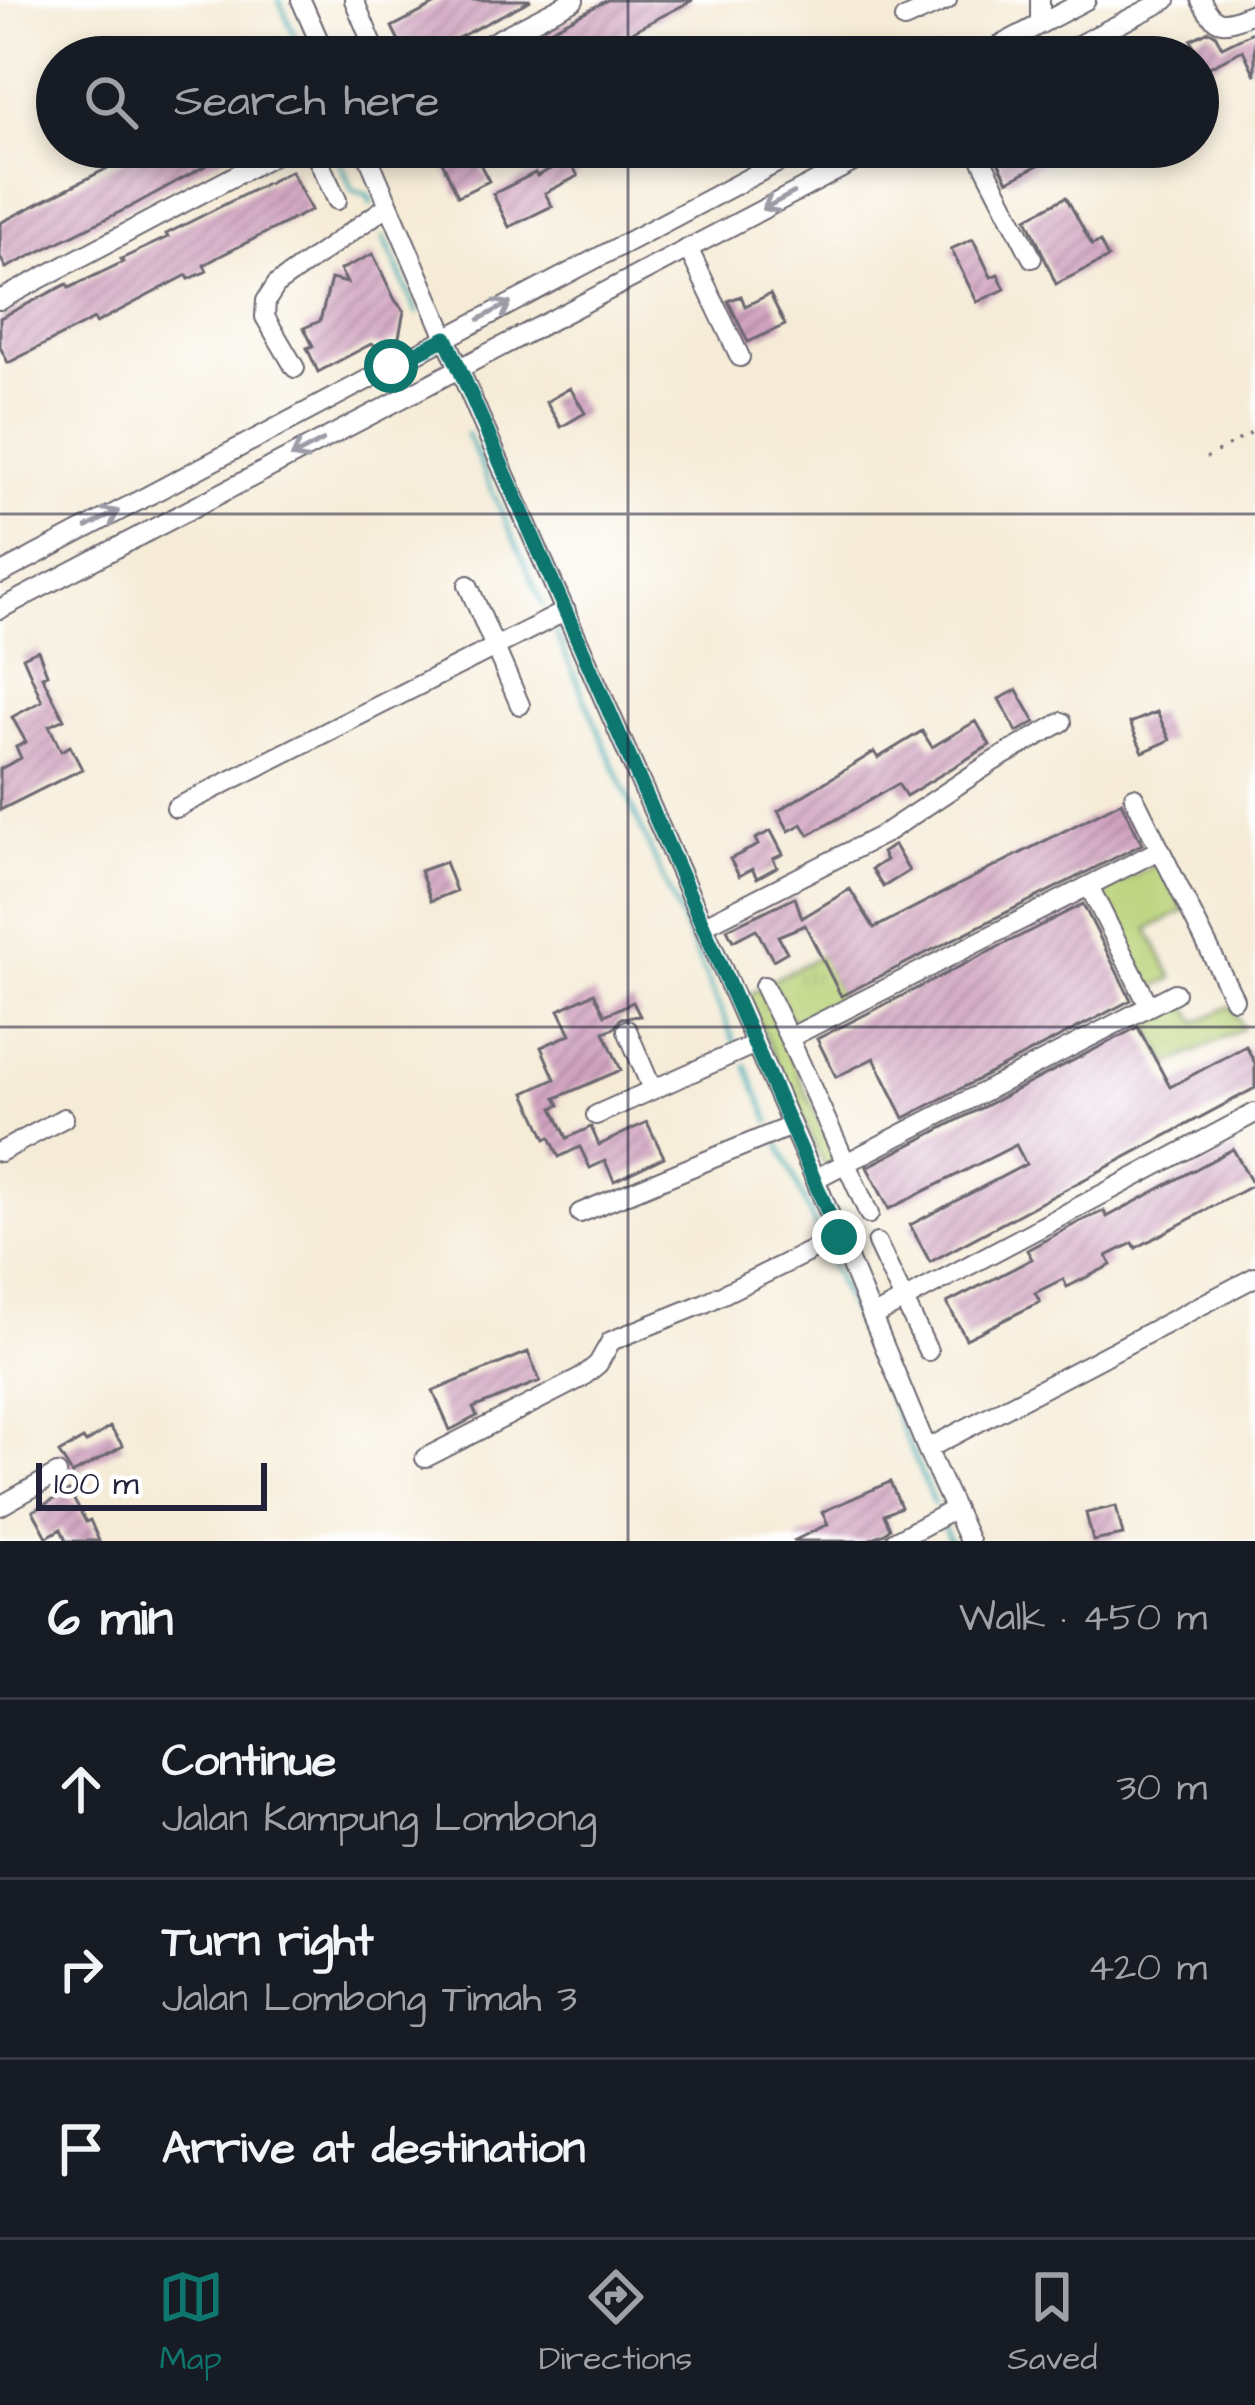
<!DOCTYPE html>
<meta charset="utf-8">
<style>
body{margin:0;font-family:"Architects Daughter",sans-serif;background:#20242c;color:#f1f3f6}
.scale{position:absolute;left:36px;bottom:30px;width:231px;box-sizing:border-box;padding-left:12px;border:6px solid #22223b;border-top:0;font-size:33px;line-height:42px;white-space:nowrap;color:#22223b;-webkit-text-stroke:9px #fff;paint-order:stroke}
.stop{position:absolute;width:36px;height:36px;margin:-27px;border:9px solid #0f766e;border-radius:50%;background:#fff}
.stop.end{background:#0f766e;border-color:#fff;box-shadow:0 3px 12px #0008}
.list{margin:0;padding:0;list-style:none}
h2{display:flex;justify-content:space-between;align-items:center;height:156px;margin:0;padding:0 48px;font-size:51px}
h2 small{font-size:39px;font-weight:400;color:#9ea1a6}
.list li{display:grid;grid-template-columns:78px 1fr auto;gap:36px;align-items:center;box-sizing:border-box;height:180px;padding:0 48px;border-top:3px solid #363941}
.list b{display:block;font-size:45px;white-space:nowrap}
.list p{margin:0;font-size:39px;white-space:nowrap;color:#9ea1a6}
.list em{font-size:39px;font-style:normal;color:#9ea1a6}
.icon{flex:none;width:66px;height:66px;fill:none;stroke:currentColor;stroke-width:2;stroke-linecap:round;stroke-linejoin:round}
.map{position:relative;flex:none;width:1255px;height:1541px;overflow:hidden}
.search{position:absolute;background:#171b24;box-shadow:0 6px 18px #0003;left:36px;right:36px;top:36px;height:132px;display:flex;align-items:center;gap:30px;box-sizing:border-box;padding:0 42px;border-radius:66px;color:#9ea1a6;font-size:45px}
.sheet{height:696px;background:#171b24}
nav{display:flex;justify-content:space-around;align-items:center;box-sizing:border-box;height:168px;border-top:3px solid #363941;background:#171b24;font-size:33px;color:#9ea1a6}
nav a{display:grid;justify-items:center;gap:6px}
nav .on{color:#0f766e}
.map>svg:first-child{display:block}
.grass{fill:url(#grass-tufts);stroke:#6c7958;stroke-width:3}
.park{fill:#b7d075;stroke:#6c7958;stroke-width:3}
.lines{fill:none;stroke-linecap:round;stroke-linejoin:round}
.stream{stroke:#3aabb4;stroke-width:4.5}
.building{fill:url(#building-hatch)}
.minor-casing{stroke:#6c6871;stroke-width:22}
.path{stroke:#6c6871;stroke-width:3;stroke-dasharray:3 9;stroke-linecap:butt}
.minor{stroke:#fff;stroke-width:18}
.oneway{stroke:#9c9ca7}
.route{stroke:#0f766e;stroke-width:15}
.grid{fill:none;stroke:#22223b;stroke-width:3;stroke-opacity:0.55}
</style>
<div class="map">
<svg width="1255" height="1541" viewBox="0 0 1255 1541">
<defs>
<pattern id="grass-tufts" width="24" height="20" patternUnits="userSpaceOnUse" patternTransform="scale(3)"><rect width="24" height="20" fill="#b7d075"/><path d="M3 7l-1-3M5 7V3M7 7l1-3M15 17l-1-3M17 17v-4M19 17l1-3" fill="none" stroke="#9db266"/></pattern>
<pattern id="building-hatch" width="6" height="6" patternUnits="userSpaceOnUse" patternTransform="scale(3)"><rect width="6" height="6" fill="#d1a3c0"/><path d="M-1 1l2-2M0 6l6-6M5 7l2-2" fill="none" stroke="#a9849d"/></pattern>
</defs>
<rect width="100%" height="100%" fill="#fff"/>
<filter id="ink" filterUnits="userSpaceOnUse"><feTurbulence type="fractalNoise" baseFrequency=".00833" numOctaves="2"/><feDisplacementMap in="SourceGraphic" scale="24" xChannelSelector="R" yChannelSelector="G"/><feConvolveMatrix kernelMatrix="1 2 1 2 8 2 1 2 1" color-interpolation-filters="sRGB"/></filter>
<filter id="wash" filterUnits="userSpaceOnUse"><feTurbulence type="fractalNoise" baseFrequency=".004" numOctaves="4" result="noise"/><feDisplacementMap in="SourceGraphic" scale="48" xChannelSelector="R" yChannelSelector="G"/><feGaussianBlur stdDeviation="2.7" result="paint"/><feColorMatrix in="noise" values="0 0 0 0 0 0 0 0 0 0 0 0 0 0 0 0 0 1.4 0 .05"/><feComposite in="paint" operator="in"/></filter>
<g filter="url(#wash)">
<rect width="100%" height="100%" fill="#f5ebd6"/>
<!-- grass -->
<path class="grass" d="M 822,955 L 843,1000 L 794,1026 L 771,981 Z
M 760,988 L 837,1161 L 825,1167 L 747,996 Z"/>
<!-- park -->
<path class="park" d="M 1159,863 L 1184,911 L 1148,929 L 1173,978 L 1149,989 L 1100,893 Z
M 1185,1001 L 1197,1022 L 1231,1006 L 1243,1028 L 1169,1065 L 1147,1021 Z"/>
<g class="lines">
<!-- stream -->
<path class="stream" d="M 279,0 L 304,57
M 334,147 L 353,191 L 368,195 L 371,204
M 384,237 L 417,313
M 467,434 L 543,605
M 556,633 L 736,1045
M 746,1065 L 770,1122
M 780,1145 L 818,1233
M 828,1257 L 934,1504
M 944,1528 L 950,1541"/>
</g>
<g id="blocks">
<!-- building -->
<path class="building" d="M 444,0 L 531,0 L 421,57 L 407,57 L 392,27 Z
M 608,0 L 693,0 L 583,57 L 498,57 Z
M 1209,31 L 1215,34 L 1222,47 L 1255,31 L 1255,75 L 1243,50 L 1205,69 L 1191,40 Z
M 149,147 L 240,147 L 130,207 L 6,268 L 0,257 L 0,223 Z
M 452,147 L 471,147 L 489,181 L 458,196 L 438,153 Z
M 1007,147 L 1038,147 L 1046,161 L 1008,181 L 994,154 Z
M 569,159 L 578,176 L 545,193 L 552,206 L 509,227 L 493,194 L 535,173 L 537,176 Z
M 291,171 L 311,210 L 220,256 L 204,265 L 207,271 L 189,279 L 187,275 L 96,323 L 94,319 L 8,363 L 0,347 L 0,318 L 67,284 L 69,288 L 123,262 L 121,259 L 168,237 L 166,234 Z
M 1066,197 L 1092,245 L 1100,242 L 1108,258 L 1056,284 L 1027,218 Z
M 973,239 L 991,277 L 998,274 L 1005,289 L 977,302 L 951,249 Z
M 373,254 L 395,300 L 404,311 L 399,337 L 383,347 L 371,344 L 318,372 L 307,348 L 313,346 L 304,328 L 320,321 L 331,279 L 347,283 L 340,270 Z
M 770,294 L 785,325 L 748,342 L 728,301 L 741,296 L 745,306 Z
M 570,388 L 585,413 L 561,427 L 546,402 Z
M 38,650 L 47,674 L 42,676 L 64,719 L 49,726 L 61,751 L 70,746 L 82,769 L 0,810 L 0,769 L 21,758 L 16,747 L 26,742 L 12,717 L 42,701 L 23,657 Z
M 1017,690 L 1035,722 L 1017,732 L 999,699 Z
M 1157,712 L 1170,740 L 1143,752 L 1130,723 Z
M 976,721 L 990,745 L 906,796 L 898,784 L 809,835 L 802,824 L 789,831 L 778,811 L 874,752 L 878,758 L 922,731 L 932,747 Z
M 1121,802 L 1142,844 L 841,996 L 805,925 L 778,936 L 787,952 L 773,960 L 756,929 L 733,941 L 727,929 L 795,897 L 802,918 L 850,889 L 874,928 Z
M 771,831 L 783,854 L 773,859 L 777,867 L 757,878 L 752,869 L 739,876 L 730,859 L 758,845 L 755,839 Z
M 894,845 L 909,871 L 883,887 L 872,869 L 886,860 L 882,853 Z
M 445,862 L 456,891 L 431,901 L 420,871 Z
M 1083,904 L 1131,1000 L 904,1118 L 874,1058 L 836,1077 L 817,1039 Z
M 594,993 L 605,1015 L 633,1002 L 640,1016 L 621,1018 L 614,1028 L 604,1032 L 621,1070 L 556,1098 L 560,1105 L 553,1108 L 567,1138 L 591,1127 L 599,1145 L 647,1122 L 664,1157 L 614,1181 L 605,1161 L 590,1168 L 580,1147 L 559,1157 L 550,1137 L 546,1139 L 525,1093 L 555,1079 L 541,1047 L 571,1034 L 559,1010 Z
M 1138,1027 L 1170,1087 L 1246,1046 L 1255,1063 L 1255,1088 L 930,1262 L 910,1225 L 1026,1164 L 1016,1145 L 889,1209 L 867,1167 Z
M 1233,1149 L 1253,1185 L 1136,1248 L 1133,1243 L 1107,1256 L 1111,1265 L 1067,1287 L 1063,1279 L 1035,1293 L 1040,1302 L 966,1339 L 947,1303 L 1032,1259 L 1027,1250 L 1079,1222 L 1104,1211 L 1107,1217 Z
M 528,1352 L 540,1381 L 473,1408 L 477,1416 L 450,1430 L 433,1391 Z
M 110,1427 L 123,1446 L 72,1474 L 59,1453 L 83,1439 L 86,1443 Z
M 890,1482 L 901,1507 L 884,1515 L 890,1528 L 885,1533 L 866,1541 L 793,1541 L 828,1524 L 822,1512 Z
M 69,1491 L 86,1522 L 90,1520 L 99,1541 L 66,1541 L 61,1529 L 47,1537 L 33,1511 Z
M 1116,1506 L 1123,1535 L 1093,1541 L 1086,1513 Z"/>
</g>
</g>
<g filter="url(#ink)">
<use href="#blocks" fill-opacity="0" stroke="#6c6871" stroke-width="3"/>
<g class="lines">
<!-- minor casing -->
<g class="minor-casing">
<path id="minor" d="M 301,0 L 326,57
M 354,0 L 378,57
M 1040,0 L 1040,24
M 1201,0 C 1216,32 1228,23 1255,12
M 904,19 L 947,0
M 464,57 L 574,0
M 978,57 L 1086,0
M 1055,57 L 1166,0
M 312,147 L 337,200
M 364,147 L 492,445 L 815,1179 L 927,1449 L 969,1541
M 975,147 L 1032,258
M 688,248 L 740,357
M 0,300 L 289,147
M 295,368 L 265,317 L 266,301 L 277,284 L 389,205
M 0,574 L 807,147
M 468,585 L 520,705
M 0,609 L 882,147
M 1134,797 L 1234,999
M 176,808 L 566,611
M 1089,886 L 1149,1006
M 703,926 L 884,834 L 992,762 L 1062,722
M 764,986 L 789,1038
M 627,1030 L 652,1089
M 596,1115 L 755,1044
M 0,1152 L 64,1118
M 815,1179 L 1175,993
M 580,1213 L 791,1126
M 869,1214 L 789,1038 L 1159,850
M 877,1243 L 928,1351
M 874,1316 L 1255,1113
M 927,1449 L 1255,1277
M 425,1458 L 581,1378 L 598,1364 L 611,1341 L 705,1303 L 839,1237
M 0,1506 L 57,1474
M 895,1541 L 955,1509"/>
</g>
<!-- path -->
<path class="path" d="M 1206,458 L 1255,431"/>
<!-- minor -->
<use href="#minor" class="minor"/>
</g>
<!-- one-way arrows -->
<defs><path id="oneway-shaft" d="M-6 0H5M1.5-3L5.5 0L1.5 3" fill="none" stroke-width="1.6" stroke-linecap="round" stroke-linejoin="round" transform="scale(3)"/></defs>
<g class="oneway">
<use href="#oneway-shaft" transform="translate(778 201) rotate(152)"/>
<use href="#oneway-shaft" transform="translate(495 311) rotate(-28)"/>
<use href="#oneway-shaft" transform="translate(307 449) rotate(152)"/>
<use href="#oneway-shaft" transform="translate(103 519) rotate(-28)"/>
</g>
</g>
<g class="lines" filter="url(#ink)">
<!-- route -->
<path class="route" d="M 391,366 L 446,338 L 839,1237"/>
</g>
<!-- grid -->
<path class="grid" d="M 628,0 L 628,57M 628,147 L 628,1541M 0,514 L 1255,514M 0,1027 L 1255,1027"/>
</svg>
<div class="scale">100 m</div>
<div class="stop" style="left:391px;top:366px"></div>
<div class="stop end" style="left:839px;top:1237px"></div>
<div class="search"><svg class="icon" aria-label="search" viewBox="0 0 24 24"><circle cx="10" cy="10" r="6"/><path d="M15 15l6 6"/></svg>Search here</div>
</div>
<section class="sheet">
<h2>6 min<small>Walk · 450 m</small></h2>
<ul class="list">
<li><svg class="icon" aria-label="ahead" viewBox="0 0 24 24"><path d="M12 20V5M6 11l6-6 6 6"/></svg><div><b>Continue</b><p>Jalan Kampung Lombong</p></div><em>30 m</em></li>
<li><svg class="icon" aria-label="right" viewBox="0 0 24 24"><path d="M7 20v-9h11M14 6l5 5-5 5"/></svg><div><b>Turn right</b><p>Jalan Lombong Timah 3</p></div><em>420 m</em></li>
<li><svg class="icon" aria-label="arrive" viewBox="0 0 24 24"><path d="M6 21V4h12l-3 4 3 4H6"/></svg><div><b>Arrive at destination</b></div></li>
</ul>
</section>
<nav>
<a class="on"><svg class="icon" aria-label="map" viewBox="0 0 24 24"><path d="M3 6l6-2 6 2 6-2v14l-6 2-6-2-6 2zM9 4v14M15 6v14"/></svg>Map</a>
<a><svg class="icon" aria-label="directions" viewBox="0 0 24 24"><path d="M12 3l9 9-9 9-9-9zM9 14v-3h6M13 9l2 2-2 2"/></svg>Directions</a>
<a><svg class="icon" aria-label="saved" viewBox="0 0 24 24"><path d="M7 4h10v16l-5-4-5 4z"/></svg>Saved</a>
</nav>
